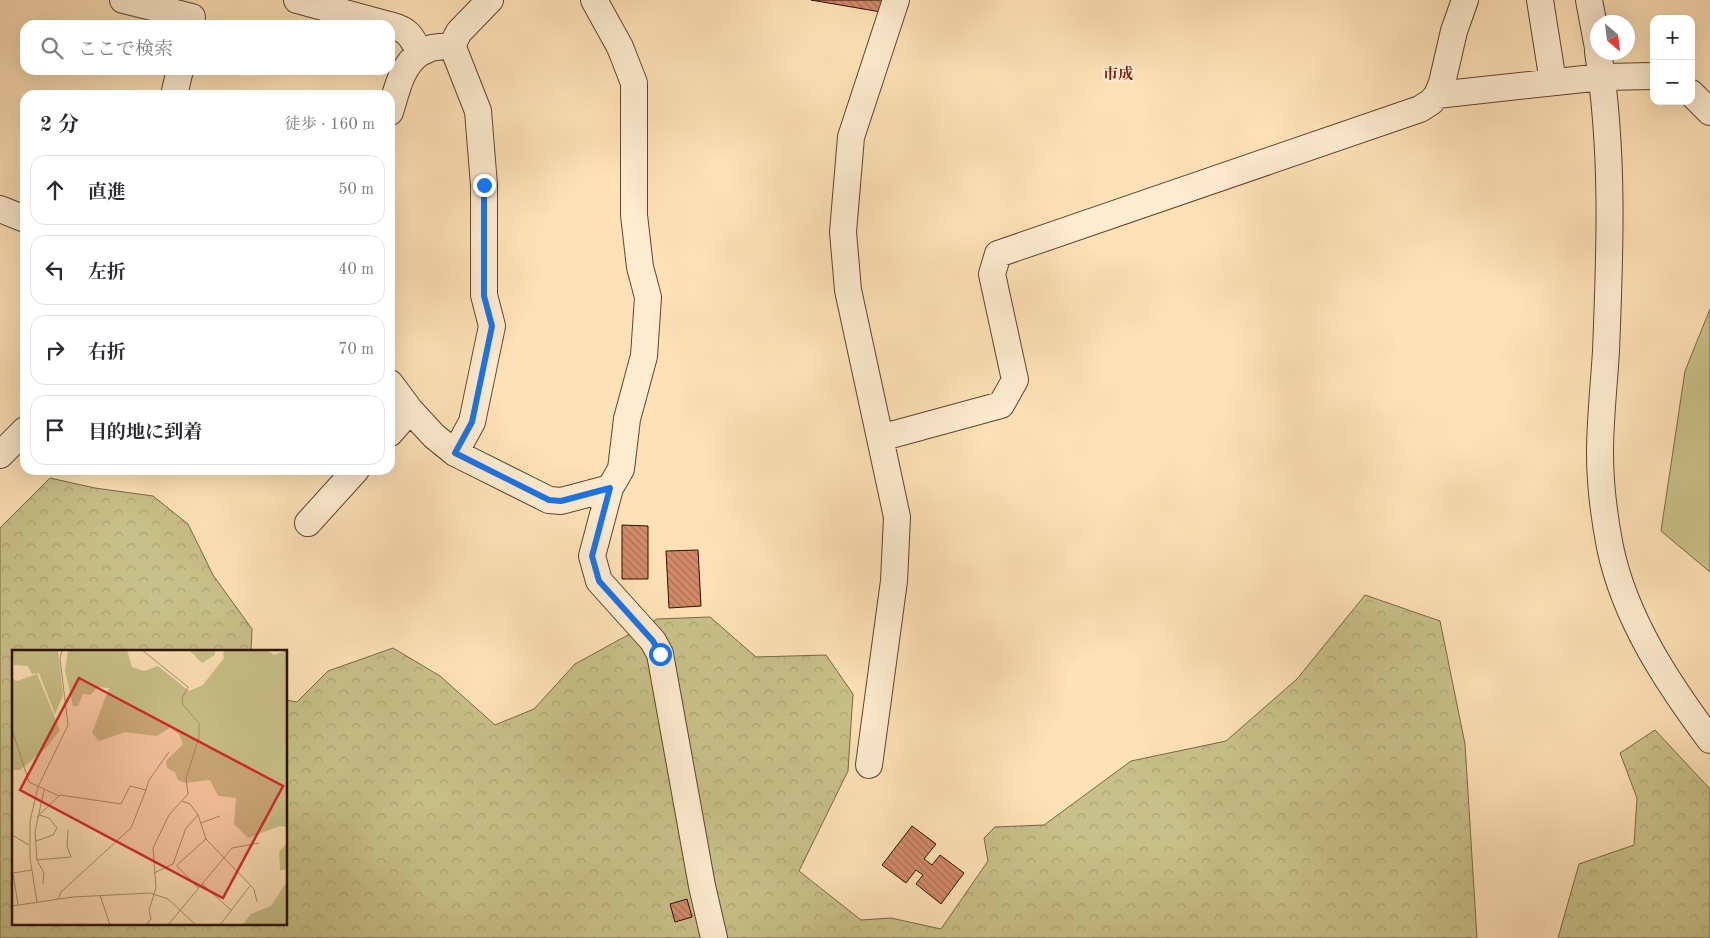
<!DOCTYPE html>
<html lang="ja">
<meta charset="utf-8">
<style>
body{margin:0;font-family:"Old Standard TT","Noto Serif JP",serif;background:#f7f7f7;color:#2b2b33}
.controls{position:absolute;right:15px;top:15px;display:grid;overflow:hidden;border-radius:10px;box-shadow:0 5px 20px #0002}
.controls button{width:45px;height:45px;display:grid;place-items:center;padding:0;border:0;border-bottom:1px solid #e1e1e2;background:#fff;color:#2b2b33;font:25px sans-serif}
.compass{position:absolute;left:1590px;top:15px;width:45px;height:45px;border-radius:50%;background:#fff;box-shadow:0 5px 20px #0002;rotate:152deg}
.stop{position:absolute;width:15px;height:15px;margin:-11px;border:4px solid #1a73e8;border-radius:50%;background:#fff}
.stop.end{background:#1a73e8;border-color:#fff;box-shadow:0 1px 5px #0008}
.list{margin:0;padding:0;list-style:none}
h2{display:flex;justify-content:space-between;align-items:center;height:65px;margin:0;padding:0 20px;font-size:21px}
h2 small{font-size:16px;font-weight:400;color:#7c7c81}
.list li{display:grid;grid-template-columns:32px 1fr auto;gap:15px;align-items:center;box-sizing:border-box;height:70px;margin:0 10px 10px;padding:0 10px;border:1px solid #e1e1e2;border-radius:15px}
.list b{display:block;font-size:19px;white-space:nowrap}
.list em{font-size:16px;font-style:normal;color:#7c7c81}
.icon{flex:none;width:28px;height:28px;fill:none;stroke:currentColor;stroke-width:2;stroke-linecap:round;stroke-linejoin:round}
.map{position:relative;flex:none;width:1710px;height:938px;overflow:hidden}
.search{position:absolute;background:#fff;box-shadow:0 5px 20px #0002;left:20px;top:20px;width:375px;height:55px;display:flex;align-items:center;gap:12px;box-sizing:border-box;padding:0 18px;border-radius:15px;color:#7c7c81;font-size:19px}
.panel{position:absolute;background:#fff;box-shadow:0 5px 20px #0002;left:20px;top:90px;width:375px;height:385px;border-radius:15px}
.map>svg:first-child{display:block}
.forest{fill:url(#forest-crowns);stroke:#7a6844}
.park{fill:#c8c088;stroke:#7a6844}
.building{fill:url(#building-back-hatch);stroke:#2b1000}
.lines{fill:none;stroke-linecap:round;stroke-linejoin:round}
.minor-casing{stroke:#60442e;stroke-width:28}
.minor{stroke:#feecd0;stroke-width:26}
.route{stroke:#1a73e8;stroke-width:6}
.labels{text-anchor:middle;stroke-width:5;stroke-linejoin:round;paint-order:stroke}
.neighbourhood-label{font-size:15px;font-weight:bold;fill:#7a1f14;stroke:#feecd0}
.inset-road{fill:none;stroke:#aa8d6d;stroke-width:1}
.view{fill:#d62828;fill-opacity:0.15;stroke:#d62828;stroke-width:2.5}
.inset-edge{fill:none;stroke:#2b1000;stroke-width:2.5}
</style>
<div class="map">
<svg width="1710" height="938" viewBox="0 0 1710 938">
<defs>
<pattern id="forest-crowns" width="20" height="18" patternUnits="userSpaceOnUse" patternTransform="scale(1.25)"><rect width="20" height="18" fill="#c8c088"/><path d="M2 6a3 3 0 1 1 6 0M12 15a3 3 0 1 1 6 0" fill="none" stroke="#aca474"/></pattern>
<pattern id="building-back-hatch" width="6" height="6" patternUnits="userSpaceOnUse" patternTransform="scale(1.25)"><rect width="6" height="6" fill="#d38a69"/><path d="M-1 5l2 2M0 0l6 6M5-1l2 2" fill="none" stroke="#ab6f54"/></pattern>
</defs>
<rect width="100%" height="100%" fill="#fee1b6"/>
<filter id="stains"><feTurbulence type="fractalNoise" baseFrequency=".004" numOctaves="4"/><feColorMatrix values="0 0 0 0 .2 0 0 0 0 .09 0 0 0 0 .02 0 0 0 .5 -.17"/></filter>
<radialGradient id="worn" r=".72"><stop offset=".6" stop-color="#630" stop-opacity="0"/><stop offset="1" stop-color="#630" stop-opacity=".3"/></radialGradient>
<!-- forest -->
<path class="forest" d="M 50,478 L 95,488 L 153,496 L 188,524 L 213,575 L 252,629 L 251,652 L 14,652 L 14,924 L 286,924 L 286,700 L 297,702 L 328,671 L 393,648 L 440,676 L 495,725 L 534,709 L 575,664 L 657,619 L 710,617 L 756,657 L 826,655 L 853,694 L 848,771 L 799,871 L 861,920 L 891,918 L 941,929 L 988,861 L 984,838 L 995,827 L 1044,825 L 1131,761 L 1226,741 L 1297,679 L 1365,595 L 1440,621 L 1465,744 L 1477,938 L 0,938 L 0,528 Z
M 1655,730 L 1710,789 L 1710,938 L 1558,938 L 1579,864 L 1634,845 L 1637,798 L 1620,753 Z"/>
<!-- park -->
<path class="park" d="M 1710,309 L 1710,572 L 1661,531 L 1685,371 Z"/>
<!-- building -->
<path class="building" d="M 811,0 L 886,0 L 881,12 Z
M 622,525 L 648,526 L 648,579 L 622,579 Z
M 698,550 L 701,606 L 669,608 L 666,551 Z
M 912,826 L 936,844 L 924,859 L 932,865 L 940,855 L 964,873 L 941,904 L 916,884 L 923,875 L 916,870 L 906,883 L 882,865 Z
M 687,899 L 692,917 L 675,922 L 670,904 Z"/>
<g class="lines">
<!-- minor casing -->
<g class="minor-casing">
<path id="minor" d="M 123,0 L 192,17
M 297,0 L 389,25
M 594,0 L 620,47 L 634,83 L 634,215 L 640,267 L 648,297 L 644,356 L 627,419 L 621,469 L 610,488 L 592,556 L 599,581 L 653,641 L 660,654 L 702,886 L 714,938
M 896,0 L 851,137 L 843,232 L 848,290 L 880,438 L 1001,405 L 1015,380 L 992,274 L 998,254 L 1420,109 L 1431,102 L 1437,95 L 1442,83 L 1454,31 L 1465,0
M 1540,0 L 1553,82
M 1589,0 L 1598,48
M 390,25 C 409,30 411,36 420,53 L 431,48 L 452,45
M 1598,52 C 1614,151 1610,251 1606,351 C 1604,385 1600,419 1600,453 C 1600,484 1604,516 1610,547 C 1625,619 1667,682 1710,740
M 1691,93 L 1710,112
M 174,95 L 180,70
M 1437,95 L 1602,77 L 1654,76
M 390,112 C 397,90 401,66 420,53
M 0,209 L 25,219
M 390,383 L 410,410 L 434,436 L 455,453 L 549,500 L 561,501 L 610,488
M 390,433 L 410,410
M 455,453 L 472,422 L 492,326 L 484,295 L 484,185 L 478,111 L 452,45 L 459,32 L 490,0
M 0,455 L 25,430
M 308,523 L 356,470
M 869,765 L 894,581 L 897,517 L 880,438"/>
</g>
<!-- minor -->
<use href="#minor" class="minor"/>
</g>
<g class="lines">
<!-- route -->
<path class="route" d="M 484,185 L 484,296 L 492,326 L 472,422 L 455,453 L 549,500 L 561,501 L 610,488 L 592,556 L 599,581 L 653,641 L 660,654"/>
</g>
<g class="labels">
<!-- neighbourhood labels -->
<g class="neighbourhood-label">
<text x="1118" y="79">市成</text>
</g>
</g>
<!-- overview -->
<g transform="translate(12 650)">
<rect width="275" height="275" fill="#fee1b6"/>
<path d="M 0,0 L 46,0 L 51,45 L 43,64 L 27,23 L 20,24 L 16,16 L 2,15 ZM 56,0 L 115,0 L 120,17 L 132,21 L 146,16 L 177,41 L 191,35 L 212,8 L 211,0 L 255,0 L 262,5 L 275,0 L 275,177 L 268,176 L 236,188 L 222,174 L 224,148 L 206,146 L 198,130 L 173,133 L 166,130 L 163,122 L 155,118 L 154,111 L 171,94 L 167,84 L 158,78 L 145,86 L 113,82 L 87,91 L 80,83 L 97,38 L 86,37 L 78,45 L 71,44 L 66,56 L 61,56 L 53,20 ZM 177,0 L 203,0 L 203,5 L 190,13 ZM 275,193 L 275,219 L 268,220 L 267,202 ZM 275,231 L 275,275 L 230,275 L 239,264 L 259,256 Z" fill="#c8c088"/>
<path d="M 25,24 L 48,80 L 35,97 L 8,120 L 0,120 L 0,28 L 5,31 Z" fill="#c8c088"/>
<path class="inset-road" d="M 130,0 L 176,37 L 170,48 L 171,55 L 187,73 L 187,88 L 174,128 L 176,144 L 157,165 L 141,198 L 144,238 L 137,260 L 139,269 L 134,275M 0,80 L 17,132 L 47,146M 134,140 L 137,130 L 157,102M 170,151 L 178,154 L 186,165 L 194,189 L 242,239 L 245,252M 25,167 L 48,145 L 109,154 L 118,136 L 134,140 L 119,178 L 49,242 L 46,249M 189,173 L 208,166M 0,185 L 17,195M 24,191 L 41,185 L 45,178 L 37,168 L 27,165M 24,210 L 59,207 L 55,196 L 56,180M 164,215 L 186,238M 165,215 L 194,189M 142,223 L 161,214 L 174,178 L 186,165M 31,234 L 32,223 L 25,210 L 23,182 L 32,140M 190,234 L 219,260M 88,245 L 98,275M 25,252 L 18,208 L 18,171 L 26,137 L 56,75 L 48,9 L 50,0M 6,255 L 1,223 L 20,220M 0,256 L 61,247 L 138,243 L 156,249 L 184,275M 156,275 L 220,198 L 247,193M 208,275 L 238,236"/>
<path class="view" d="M 67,28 L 271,136 L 211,248 L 8,140 Z"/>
<rect width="275" height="275" class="inset-edge"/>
</g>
<rect width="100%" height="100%" filter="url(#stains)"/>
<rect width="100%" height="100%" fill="url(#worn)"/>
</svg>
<div class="controls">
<button>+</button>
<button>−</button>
</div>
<svg class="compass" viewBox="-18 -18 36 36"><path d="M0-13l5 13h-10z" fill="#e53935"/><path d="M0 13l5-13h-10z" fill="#7c7c81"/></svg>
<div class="stop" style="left:660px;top:654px"></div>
<div class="stop end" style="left:484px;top:185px"></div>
<div class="search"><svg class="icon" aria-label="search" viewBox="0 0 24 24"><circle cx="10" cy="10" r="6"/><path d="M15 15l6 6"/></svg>ここで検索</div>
<section class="panel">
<h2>2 分<small>徒歩 · 160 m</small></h2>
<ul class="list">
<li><svg class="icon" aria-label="ahead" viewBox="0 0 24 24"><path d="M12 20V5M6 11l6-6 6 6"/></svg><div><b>直進</b></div><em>50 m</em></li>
<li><svg class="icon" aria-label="left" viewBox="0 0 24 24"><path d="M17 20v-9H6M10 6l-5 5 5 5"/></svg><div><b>左折</b></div><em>40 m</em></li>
<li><svg class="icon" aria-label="right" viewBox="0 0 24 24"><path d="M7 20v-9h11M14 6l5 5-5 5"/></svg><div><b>右折</b></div><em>70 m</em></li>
<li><svg class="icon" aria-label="arrive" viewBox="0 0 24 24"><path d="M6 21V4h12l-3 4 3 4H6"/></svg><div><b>目的地に到着</b></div></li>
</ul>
</section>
</div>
